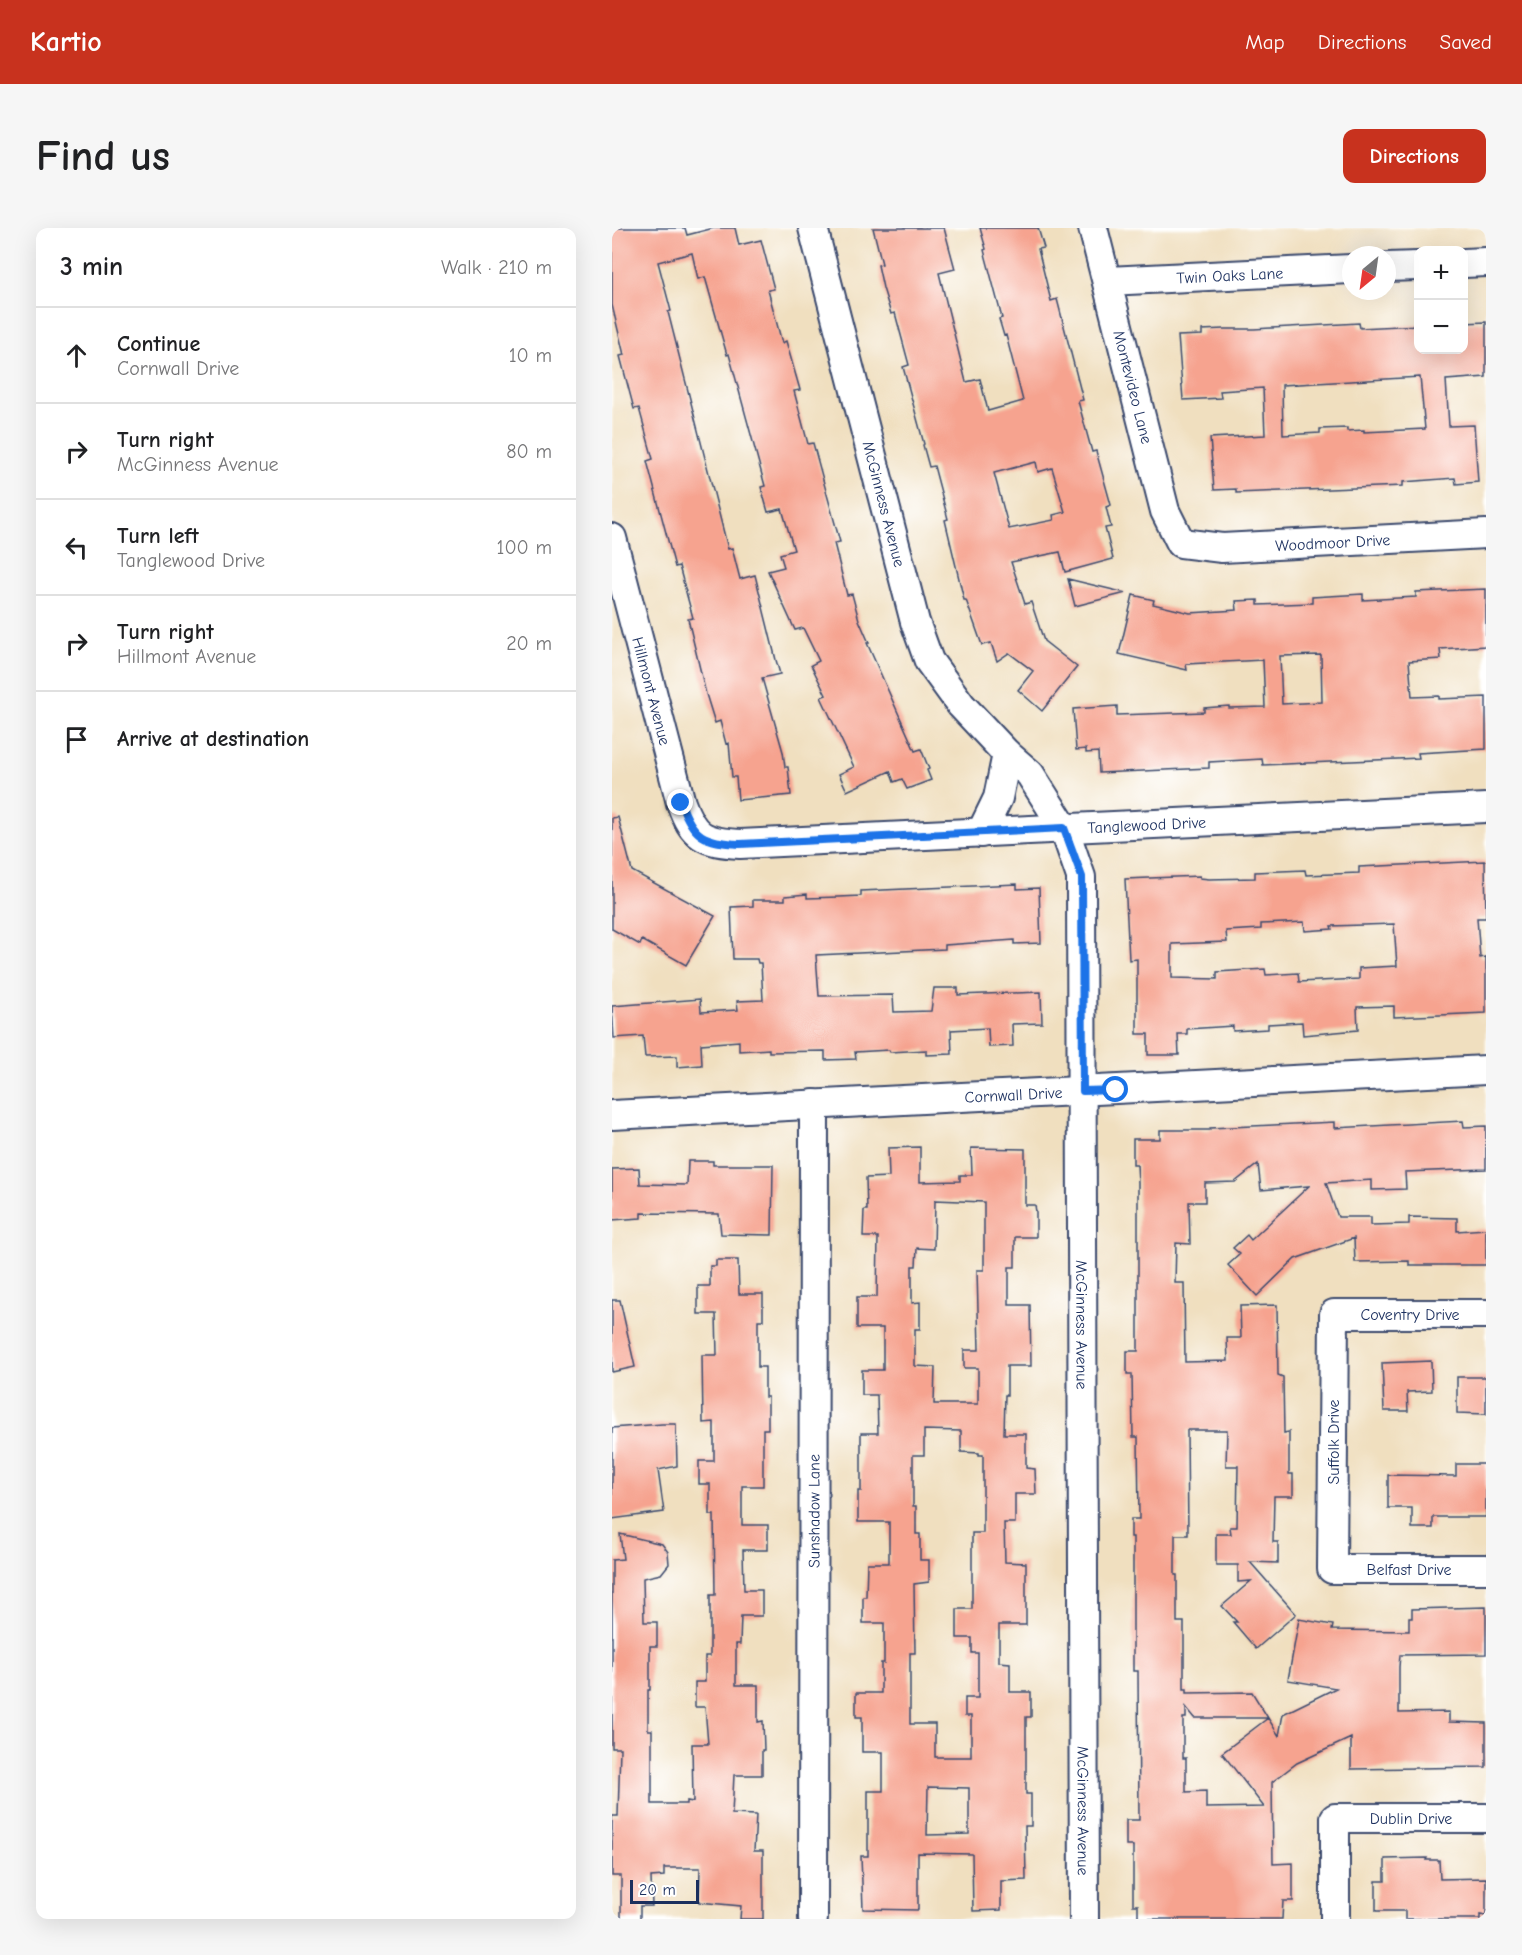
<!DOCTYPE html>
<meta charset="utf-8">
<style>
body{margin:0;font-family:"Comic Neue",sans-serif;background:#f6f6f6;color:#202124}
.controls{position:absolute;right:18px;top:18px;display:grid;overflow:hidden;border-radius:12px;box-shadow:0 6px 24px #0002}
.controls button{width:54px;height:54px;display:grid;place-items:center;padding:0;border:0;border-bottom:2px solid #e0e0e0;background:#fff;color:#202124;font:30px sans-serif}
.compass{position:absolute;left:730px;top:18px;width:54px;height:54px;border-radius:50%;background:#fff;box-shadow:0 6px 24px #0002;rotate:209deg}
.scale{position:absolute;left:18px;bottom:15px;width:69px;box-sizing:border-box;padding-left:6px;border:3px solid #1b2f5e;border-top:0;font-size:16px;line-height:21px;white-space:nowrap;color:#1b2f5e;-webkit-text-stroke:4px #fff;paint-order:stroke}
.stop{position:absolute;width:18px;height:18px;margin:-14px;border:4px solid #1a73e8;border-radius:50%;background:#fff}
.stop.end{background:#1a73e8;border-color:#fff;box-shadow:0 2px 6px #0008}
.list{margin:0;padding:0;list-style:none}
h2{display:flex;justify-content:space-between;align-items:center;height:78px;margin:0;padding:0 24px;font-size:26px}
h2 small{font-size:20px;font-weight:400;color:#757577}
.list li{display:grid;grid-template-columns:39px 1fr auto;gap:18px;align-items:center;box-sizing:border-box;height:96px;padding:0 24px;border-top:2px solid #e0e0e0}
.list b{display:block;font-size:22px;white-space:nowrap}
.list p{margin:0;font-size:20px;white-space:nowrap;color:#757577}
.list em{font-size:20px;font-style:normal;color:#757577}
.icon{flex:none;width:33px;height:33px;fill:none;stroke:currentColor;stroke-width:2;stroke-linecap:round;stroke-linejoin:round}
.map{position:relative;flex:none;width:874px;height:1691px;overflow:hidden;border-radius:12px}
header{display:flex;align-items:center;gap:36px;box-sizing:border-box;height:84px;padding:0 30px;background:#c8321e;color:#fff}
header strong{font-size:28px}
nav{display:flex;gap:33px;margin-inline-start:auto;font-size:21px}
.intro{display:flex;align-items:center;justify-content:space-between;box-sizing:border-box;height:144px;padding:0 36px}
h1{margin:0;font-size:42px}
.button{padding:15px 27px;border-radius:12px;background:#c8321e;color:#fff;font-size:21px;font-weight:700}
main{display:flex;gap:36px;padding:0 36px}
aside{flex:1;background:#fff;border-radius:12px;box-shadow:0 6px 24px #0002}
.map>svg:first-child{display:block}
.building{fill:#f6a38f;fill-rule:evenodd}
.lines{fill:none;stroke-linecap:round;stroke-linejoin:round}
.minor-casing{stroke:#3b496d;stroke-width:32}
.minor{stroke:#fff;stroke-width:28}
.route{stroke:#1a73e8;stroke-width:8}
.labels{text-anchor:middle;stroke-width:6;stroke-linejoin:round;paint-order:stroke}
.street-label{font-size:16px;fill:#1b2f5e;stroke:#fff}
</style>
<header>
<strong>Kartio</strong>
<nav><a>Map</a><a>Directions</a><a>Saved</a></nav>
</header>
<div class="intro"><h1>Find us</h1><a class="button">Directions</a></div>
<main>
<aside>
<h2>3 min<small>Walk · 210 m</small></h2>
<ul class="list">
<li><svg class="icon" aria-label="ahead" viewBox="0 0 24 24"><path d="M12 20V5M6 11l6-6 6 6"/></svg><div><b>Continue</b><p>Cornwall Drive</p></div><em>10 m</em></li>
<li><svg class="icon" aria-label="right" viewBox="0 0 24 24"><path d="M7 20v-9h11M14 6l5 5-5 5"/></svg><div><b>Turn right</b><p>McGinness Avenue</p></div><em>80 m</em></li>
<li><svg class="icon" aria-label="left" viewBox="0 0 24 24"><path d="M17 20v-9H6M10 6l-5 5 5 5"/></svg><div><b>Turn left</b><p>Tanglewood Drive</p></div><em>100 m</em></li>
<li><svg class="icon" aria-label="right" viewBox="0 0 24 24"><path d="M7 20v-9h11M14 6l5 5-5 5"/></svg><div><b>Turn right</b><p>Hillmont Avenue</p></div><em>20 m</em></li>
<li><svg class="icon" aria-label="arrive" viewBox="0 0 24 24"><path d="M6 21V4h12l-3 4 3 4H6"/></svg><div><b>Arrive at destination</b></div></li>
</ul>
</aside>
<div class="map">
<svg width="874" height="1691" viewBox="0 0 874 1691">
<rect width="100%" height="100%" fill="#fff"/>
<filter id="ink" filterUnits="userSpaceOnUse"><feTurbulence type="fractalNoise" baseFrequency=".0167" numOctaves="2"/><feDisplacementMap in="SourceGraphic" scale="12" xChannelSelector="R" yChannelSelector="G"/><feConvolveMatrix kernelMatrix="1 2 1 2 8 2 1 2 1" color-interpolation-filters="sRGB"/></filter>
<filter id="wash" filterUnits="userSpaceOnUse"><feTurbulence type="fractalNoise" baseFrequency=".008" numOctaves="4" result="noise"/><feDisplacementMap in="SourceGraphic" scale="24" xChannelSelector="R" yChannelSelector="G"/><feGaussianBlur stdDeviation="1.35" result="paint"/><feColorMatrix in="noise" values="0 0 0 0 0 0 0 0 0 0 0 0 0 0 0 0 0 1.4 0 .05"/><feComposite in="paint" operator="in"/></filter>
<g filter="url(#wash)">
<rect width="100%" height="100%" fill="#f0dfbf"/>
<g id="blocks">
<!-- building -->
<path class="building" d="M 0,0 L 73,0 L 75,7 L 102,0 L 123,0 L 127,17 L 149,12 L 162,61 L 156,62 L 170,115 L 174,113 L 188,162 L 182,163 L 196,216 L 201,215 L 228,314 L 222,315 L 235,367 L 240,366 L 247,392 L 257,415 L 255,415 L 303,523 L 309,521 L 317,541 L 315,542 L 319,552 L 295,561 L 290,551 L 282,554 L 278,543 L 235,563 L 227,546 L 242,539 L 209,469 L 214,467 L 199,437 L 207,433 L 191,400 L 183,402 L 156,343 L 172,339 L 168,326 L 182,322 L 170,281 L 156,284 L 149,259 L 153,258 L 117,126 L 115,127 L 93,49 L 86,51 L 80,25 L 46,34 L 59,83 L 56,84 L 116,321 L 120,320 L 128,351 L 143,347 L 164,432 L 168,446 L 150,450 L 171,524 L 173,539 L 176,539 L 179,567 L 126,572 L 124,549 L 120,549 L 117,515 L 114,516 L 108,493 L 103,495 L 94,466 L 76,391 L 81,390 L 67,338 L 63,339 L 35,233 L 41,231 L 27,180 L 22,181 L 8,128 L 12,127 L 0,77 Z
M 261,0 L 332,0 L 343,41 L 327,45 L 354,154 L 368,151 L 376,183 L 411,173 L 394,107 L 392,108 L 387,91 L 390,90 L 372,22 L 374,21 L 368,0 L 426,0 L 432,20 L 426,21 L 439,73 L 445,71 L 471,172 L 466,173 L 480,224 L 484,223 L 499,277 L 494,279 L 499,299 L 493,300 L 501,331 L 453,344 L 448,324 L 399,334 L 413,376 L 419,374 L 432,413 L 465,439 L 430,483 L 406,462 L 421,443 L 397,425 L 385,433 L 379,415 L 370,417 L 354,372 L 352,372 L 333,292 L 336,291 L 322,238 L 317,239 L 311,217 L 312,216 L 291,139 L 297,137 L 283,85 L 279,86 L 271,60 L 266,37 L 270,36 ZM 424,234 L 426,244 L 440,240 L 453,284 L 441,287 L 442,292 L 397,301 L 382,245 Z
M 874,94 L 874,149 L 834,152 L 837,198 L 862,197 L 866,254 L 844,256 L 843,250 L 791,254 L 791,258 L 766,259 L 624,265 L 624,261 L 602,262 L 598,210 L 653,207 L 651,160 L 608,163 L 609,170 L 571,172 L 566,108 L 590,107 L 590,102 L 612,101 L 642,101 L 747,95 L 748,100 L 807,97 L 807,122 L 852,122 L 852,95 ZM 808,149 L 813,201 L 752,204 L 752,202 L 735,203 L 735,200 L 708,201 L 708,205 L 671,207 L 670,157 Z
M 456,351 L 514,365 L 463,378 Z
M 874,361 L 874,418 L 828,421 L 829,431 L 797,433 L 800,469 L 827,468 L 827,471 L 874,469 L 874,521 L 806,525 L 807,530 L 651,537 L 650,531 L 597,534 L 597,540 L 487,545 L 486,524 L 474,525 L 474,521 L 464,522 L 461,481 L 505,478 L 505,487 L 592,484 L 592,480 L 617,478 L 617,480 L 653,479 L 651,432 L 574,436 L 575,442 L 507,426 L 521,367 L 542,372 L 541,376 L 578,385 L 625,382 L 624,373 L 646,372 L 646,377 L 700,375 L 700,369 L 751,366 L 751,372 L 804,369 L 804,364 ZM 709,427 L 710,474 L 670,476 L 668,428 Z
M 6,589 L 20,643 L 103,688 L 74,737 L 30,712 L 28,717 L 0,701 L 0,590 Z
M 873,633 L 874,690 L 865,690 L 868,730 L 874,729 L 874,785 L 782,789 L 782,778 L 745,779 L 746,802 L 691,807 L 690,794 L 656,796 L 656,801 L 621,803 L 621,798 L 575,801 L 575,806 L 566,806 L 567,827 L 536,827 L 536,806 L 525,806 L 525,731 L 517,732 L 513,651 L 588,648 L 588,650 L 597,651 L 643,650 L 643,644 L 693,642 L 694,647 L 747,645 L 747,639 ZM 692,694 L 693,703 L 720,701 L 719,698 L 782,696 L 785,738 L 747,740 L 747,751 L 687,754 L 686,745 L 654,747 L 653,741 L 605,744 L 605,751 L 560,750 L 560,716 L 615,714 L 614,703 L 649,701 L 649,696 Z
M 405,656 L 405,661 L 427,660 L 429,715 L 402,716 L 402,712 L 333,717 L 333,721 L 204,727 L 207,768 L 281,767 L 282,784 L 319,783 L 322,760 L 346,760 L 346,767 L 429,764 L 430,795 L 400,796 L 401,818 L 377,819 L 376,800 L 339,802 L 340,826 L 314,827 L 314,822 L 278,824 L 277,822 L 243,824 L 244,831 L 213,832 L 213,823 L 157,824 L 157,821 L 127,823 L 127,813 L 89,816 L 90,837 L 65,839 L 65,828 L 33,829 L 31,808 L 2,810 L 0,778 L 88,771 L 89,784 L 126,782 L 125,773 L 151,772 L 149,735 L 146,735 L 145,731 L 121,731 L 119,679 L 141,678 L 141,672 L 173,672 L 173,668 L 195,666 L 195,670 L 227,669 L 249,668 L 249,663 Z
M 851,893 L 852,899 L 874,898 L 874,941 L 793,944 L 794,961 L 760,962 L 760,952 L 714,955 L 726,989 L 759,989 L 759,997 L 797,996 L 797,989 L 845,990 L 845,1003 L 874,1001 L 874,1037 L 797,1037 L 797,1033 L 743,1034 L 742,1010 L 683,1031 L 645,1068 L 616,1037 L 628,1026 L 621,1020 L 635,1007 L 639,1012 L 697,958 L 649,962 L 646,936 L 623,954 L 593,955 L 593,974 L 577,974 L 578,1016 L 564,1015 L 563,1055 L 572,1055 L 573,1134 L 616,1133 L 615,1110 L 629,1110 L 628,1078 L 665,1077 L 666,1147 L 671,1149 L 672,1205 L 677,1204 L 677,1246 L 681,1246 L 681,1268 L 662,1268 L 661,1314 L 666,1314 L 666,1335 L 638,1334 L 684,1386 L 644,1421 L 621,1394 L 625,1394 L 610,1378 L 639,1353 L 626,1354 L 626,1337 L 604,1337 L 604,1306 L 619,1306 L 618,1299 L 625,1299 L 626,1238 L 614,1238 L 615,1202 L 575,1202 L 576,1307 L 563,1307 L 563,1347 L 565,1347 L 565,1394 L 572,1394 L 572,1461 L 575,1461 L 575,1465 L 640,1464 L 656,1490 L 583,1490 L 574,1479 L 574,1490 L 571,1490 L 571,1530 L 574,1530 L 574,1564 L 594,1563 L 594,1580 L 652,1579 L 610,1525 L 656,1490 L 667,1508 L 671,1486 L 724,1460 L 676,1452 L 687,1391 L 721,1397 L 720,1402 L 797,1403 L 797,1390 L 800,1390 L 800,1381 L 874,1379 L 874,1426 L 788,1427 L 787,1439 L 787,1485 L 837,1484 L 837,1494 L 874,1495 L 874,1539 L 739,1541 L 739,1510 L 685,1535 L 660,1554 L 661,1636 L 681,1635 L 681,1673 L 671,1673 L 670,1691 L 526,1691 L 526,1677 L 521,1677 L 521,1618 L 514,1618 L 514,1592 L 527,1592 L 526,1443 L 521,1443 L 521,1309 L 519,1309 L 519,1291 L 527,1291 L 526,1209 L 521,1209 L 520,1146 L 515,1146 L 515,1123 L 526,1123 L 526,954 L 525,937 L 521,937 L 521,911 L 548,911 L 548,902 L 598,902 L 598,900 L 723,894 L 723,900 Z
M 308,919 L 308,954 L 348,953 L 348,947 L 360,947 L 359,920 L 413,921 L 413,977 L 423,977 L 424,984 L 424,1009 L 403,1009 L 403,1039 L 397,1039 L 397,1077 L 418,1077 L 419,1138 L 395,1138 L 395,1167 L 393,1167 L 392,1206 L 414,1206 L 414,1240 L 423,1241 L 424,1266 L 403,1266 L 403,1295 L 392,1295 L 393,1334 L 414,1335 L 414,1397 L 387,1397 L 387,1434 L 398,1435 L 398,1464 L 419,1464 L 419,1489 L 414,1489 L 414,1566 L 419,1566 L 419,1598 L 413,1598 L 414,1652 L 389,1653 L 389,1682 L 361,1683 L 360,1626 L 306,1625 L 306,1682 L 251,1681 L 249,1628 L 256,1628 L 256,1563 L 271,1563 L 271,1524 L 250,1524 L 250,1489 L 244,1489 L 244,1465 L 269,1465 L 269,1435 L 272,1435 L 272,1395 L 251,1395 L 251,1369 L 254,1369 L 255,1335 L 277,1335 L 277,1294 L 246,1294 L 246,1263 L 249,1263 L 249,1205 L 266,1205 L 265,1167 L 250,1167 L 250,1142 L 271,1142 L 271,1100 L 245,1100 L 245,1069 L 265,1069 L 266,1009 L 251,1009 L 252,982 L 255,982 L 254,950 L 277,949 L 276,920 ZM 323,972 L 372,974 L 372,1042 L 365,1042 L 367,1122 L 352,1122 L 352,1140 L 366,1140 L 366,1176 L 322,1176 L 323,1139 L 303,1138 L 303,1101 L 308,1101 L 308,1074 L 300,1075 L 300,1038 L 304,1038 L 305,1020 L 322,1021 ZM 312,1202 L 349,1203 L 349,1224 L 367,1225 L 367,1227 L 371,1227 L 371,1305 L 360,1305 L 360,1381 L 345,1381 L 345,1410 L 360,1410 L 360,1425 L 366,1425 L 366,1470 L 353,1470 L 353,1488 L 359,1488 L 359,1529 L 323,1529 L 323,1496 L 298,1496 L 298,1425 L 303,1425 L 302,1356 L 317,1354 L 317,1332 L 308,1332 L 308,1306 L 304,1306 L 304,1278 L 301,1278 L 301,1227 L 312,1227 ZM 316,1559 L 357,1560 L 357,1606 L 315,1607 Z
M 76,933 L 101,933 L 101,937 L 161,937 L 160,1007 L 109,1006 L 107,986 L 29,985 L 29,990 L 0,992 L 0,941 L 27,940 L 28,956 L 75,957 Z
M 104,1032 L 126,1032 L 127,1066 L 151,1066 L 151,1092 L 146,1092 L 146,1139 L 153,1139 L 153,1169 L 156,1169 L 156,1201 L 151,1201 L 151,1258 L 130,1258 L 130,1297 L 156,1297 L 156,1322 L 131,1322 L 132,1362 L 150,1362 L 150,1388 L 129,1388 L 128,1416 L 124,1416 L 124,1457 L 146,1457 L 146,1494 L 151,1493 L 152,1522 L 150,1522 L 150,1547 L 122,1547 L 120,1586 L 144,1587 L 142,1623 L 151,1623 L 151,1691 L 128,1691 L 129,1678 L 87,1674 L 88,1640 L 52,1640 L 52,1648 L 39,1649 L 40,1678 L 28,1678 L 28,1691 L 9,1691 L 9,1648 L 0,1648 L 0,1588 L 6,1588 L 8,1520 L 0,1520 L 0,1332 L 11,1331 L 8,1306 L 50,1316 L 56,1324 L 57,1336 L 49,1346 L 31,1350 L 32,1394 L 45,1394 L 45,1418 L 38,1418 L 38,1462 L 36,1462 L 36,1502 L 40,1502 L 40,1576 L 75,1576 L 75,1573 L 81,1574 L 80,1516 L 96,1516 L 93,1479 L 83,1479 L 83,1454 L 93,1454 L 93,1428 L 98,1428 L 98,1367 L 103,1367 L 102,1287 L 98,1287 L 98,1256 L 87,1256 L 87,1233 L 102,1233 L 102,1194 L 91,1195 L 90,1127 L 105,1127 L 104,1086 L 86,1086 L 86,1058 L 98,1058 L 98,1038 L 104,1038 Z
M 0,1072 L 8,1072 L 23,1139 L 0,1144 Z
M 819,1133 L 820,1163 L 795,1164 L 796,1183 L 772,1183 L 770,1135 Z
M 845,1149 L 874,1149 L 874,1186 L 845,1185 Z
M 50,1196 L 64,1196 L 65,1238 L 46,1242 L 52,1284 L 0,1291 L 0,1200 Z
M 844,1236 L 874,1236 L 874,1289 L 821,1289 L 821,1300 L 800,1300 L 800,1280 L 776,1280 L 776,1247 L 844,1248 Z
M 815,1630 L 814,1632 L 827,1632 L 828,1651 L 874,1650 L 874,1688 L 868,1687 L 868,1691 L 793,1691 L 793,1683 L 764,1683 L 764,1653 L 773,1653 L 773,1631 Z"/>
</g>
</g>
<g filter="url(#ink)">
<use href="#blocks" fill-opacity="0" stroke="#3b496d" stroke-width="1.5"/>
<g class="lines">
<!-- minor casing -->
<g class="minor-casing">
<g id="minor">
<path id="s1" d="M 201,0 L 303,394 L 317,433 L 349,477 L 395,526 L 418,546 L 452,600 L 469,649 L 472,1691"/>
<path id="s2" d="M 481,0 L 553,283 L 569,315 L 610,320 L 874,306"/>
<path d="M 852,35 L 874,34"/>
<path d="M 775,39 L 806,38"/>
<path id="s3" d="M 496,53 L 739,41"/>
<path id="s4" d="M 0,310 L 69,575 C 81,609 92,614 128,616 L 874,580"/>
<path d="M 369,605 L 386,570 L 395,526"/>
<path id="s5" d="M 0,887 L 874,842"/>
<path id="s6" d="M 874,1086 L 722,1086 L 720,1341 L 874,1341"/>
<path id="s7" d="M 201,1691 L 202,876"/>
<path id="s8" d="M 723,1691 L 723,1590 L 874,1590"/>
</g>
</g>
<!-- minor -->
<use href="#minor" class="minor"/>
</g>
</g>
<g class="lines" filter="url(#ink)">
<!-- route -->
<path class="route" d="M 69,575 C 81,609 92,614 128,616 L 452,600 L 470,649 L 471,863 L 504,862"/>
</g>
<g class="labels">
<!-- street labels -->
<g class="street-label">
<text dy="6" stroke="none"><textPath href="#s3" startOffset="122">Twin Oaks Lane</textPath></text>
<text dy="6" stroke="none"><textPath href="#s2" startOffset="164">Montevideo Lane</textPath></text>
<text dy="6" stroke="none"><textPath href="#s1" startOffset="285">McGinness Avenue</textPath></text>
<text dy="6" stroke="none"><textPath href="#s2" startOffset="480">Woodmoor Drive</textPath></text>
<text dy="6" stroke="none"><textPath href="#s4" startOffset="158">Hillmont Avenue</textPath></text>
<text dy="6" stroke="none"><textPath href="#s4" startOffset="760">Tanglewood Drive</textPath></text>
<text dy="6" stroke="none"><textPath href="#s5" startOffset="402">Cornwall Drive</textPath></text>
<text x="798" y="1092">Coventry Drive</text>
<text dy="6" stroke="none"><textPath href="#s1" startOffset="1164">McGinness Avenue</textPath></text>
<text transform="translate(721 1214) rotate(-90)" y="6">Suffolk Drive</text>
<text dy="6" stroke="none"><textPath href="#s7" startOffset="408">Sunshadow Lane</textPath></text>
<text dy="6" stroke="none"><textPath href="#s6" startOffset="484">Belfast Drive</textPath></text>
<text dy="6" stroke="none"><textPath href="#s1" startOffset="1650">McGinness Avenue</textPath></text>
<text dy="6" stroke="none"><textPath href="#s8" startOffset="177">Dublin Drive</textPath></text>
</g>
</g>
</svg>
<div class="controls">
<button>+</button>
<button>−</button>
</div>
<svg class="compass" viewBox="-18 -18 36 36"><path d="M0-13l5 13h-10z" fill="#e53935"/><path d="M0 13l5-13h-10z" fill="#757577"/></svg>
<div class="scale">20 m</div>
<div class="stop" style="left:504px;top:862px"></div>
<div class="stop end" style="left:69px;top:575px"></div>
</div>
</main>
